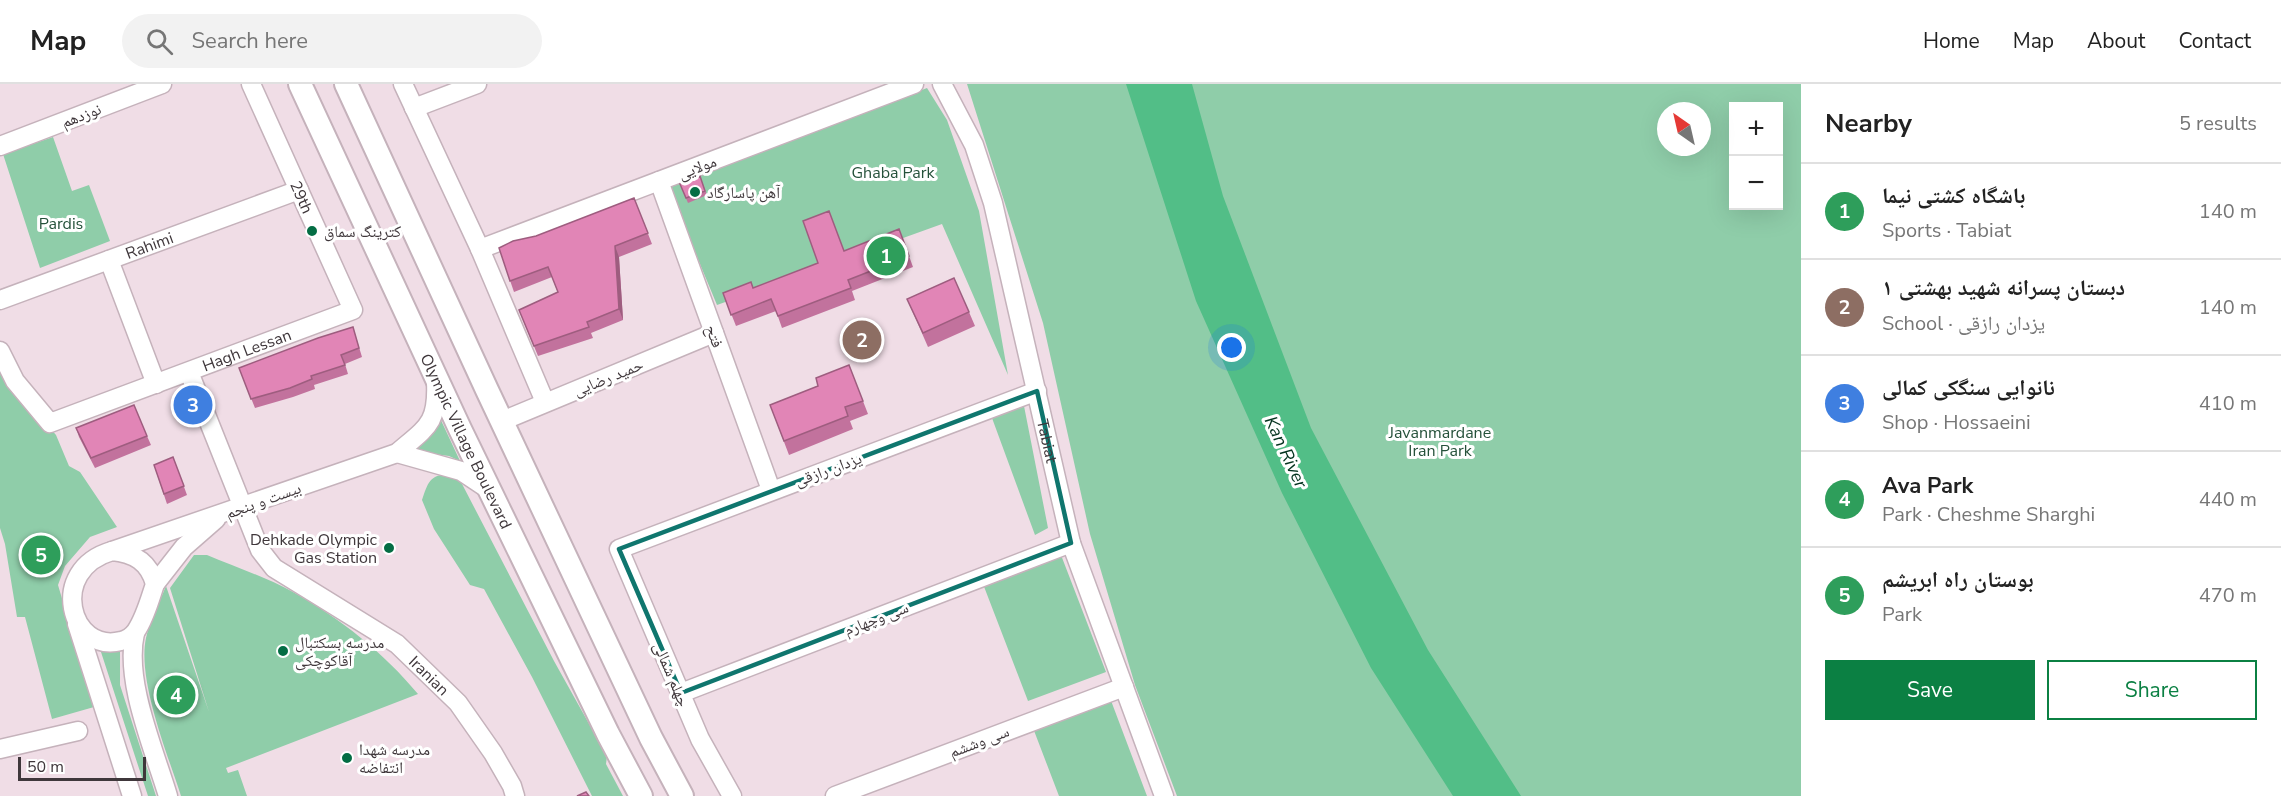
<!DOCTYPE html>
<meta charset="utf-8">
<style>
body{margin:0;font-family:"Nunito Sans","Noto Naskh Arabic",sans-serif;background:#f2f2f2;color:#222}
.controls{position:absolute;right:18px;top:18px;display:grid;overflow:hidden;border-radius:0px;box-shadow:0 6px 24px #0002}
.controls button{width:54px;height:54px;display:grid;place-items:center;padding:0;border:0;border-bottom:2px solid #e0e0e0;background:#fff;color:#222;font:30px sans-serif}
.compass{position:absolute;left:1657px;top:18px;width:54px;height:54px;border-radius:50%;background:#fff;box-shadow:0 6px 24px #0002;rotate:326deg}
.scale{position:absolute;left:18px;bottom:15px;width:128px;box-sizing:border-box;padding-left:6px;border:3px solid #3f373b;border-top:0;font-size:16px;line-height:21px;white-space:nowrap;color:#3f373b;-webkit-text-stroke:4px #fff;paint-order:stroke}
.you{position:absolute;left:1232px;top:264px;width:21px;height:21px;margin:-15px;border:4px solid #fff;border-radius:50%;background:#1a73e8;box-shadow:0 0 0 9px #1a73e833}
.badge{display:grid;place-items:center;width:39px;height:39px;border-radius:50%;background:#0b8043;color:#fff;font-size:20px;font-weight:700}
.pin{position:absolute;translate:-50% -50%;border:3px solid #fff;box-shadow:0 2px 6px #0006}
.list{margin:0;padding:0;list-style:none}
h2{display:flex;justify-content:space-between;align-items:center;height:78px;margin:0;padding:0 24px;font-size:26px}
h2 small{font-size:20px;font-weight:400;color:#767676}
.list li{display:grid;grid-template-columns:39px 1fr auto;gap:18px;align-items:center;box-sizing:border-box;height:96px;padding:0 24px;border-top:2px solid #e0e0e0}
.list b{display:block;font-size:22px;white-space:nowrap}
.list p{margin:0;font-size:20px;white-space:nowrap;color:#767676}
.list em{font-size:20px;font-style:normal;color:#767676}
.actions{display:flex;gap:12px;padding:18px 24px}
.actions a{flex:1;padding:14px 0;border:2px solid #0b8043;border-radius:0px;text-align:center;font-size:21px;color:#0b8043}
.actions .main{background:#0b8043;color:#fff}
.icon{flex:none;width:33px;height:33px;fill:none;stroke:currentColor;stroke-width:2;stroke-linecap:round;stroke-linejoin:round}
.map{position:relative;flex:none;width:1801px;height:712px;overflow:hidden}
header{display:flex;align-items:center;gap:36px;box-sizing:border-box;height:84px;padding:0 30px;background:#fff;border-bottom:2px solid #e0e0e0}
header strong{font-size:28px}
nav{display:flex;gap:33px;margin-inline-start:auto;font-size:21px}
.search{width:420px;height:54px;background:#f2f2f2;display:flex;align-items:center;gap:15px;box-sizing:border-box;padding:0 21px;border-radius:33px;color:#767676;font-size:22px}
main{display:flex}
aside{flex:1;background:#fff}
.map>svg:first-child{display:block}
.green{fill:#8fcda9;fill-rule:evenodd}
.water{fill:#52be87}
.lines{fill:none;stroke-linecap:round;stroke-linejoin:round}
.minor-casing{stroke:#c5b2bb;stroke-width:21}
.major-casing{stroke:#c5b2bb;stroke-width:26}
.minor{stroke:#fff;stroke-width:18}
.major{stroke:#fff;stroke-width:22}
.wall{fill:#c2729d}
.shaded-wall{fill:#9e5d7f}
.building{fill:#e185b6;stroke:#9e5d7f;stroke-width:1.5}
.marked{fill:none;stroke:#0f766e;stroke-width:4.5;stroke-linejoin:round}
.poi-dot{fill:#046d44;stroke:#fff;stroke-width:2}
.labels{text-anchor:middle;stroke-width:6;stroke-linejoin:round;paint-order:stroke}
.street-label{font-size:16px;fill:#3f373b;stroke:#fff}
.park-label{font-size:16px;fill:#25513a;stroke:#fff}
.poi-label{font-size:16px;fill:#3f373b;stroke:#fff;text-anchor:start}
.water-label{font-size:18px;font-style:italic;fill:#03331e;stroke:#fff}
</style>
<header>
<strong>Map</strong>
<div class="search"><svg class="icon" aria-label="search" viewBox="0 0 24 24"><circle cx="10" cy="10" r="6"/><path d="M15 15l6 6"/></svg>Search here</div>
<nav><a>Home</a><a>Map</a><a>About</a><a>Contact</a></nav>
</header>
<main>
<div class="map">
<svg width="1801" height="712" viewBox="0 0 1801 712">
<rect width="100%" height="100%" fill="#f0dde6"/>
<!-- green -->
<path class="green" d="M 967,0 L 1801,0 L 1801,712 L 1177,712 L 1135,601 L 1090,450 L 1043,239 ZM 1734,22 L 1778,22 L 1778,122 L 1734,122 ZM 1666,27 L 1702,27 L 1702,63 L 1666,63 Z
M 927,4 L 947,36 L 979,127 L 1008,291 L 942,140 L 717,221 L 668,103 Z
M 53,53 L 72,107 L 89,101 L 110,157 L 40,184 L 3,70 Z
M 0,288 L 56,351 L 69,382 L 80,388 L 117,443 L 90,453 L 65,482 L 58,501 L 94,623 L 52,635 L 25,533 L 17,533 L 5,460 L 0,444 Z
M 1024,322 L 1048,444 L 1035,451 L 992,334 Z
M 439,332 L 460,377 L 449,372 L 411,367 Z
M 449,390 L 461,398 L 554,577 L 607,672 L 606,680 L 623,712 L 592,712 L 532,593 L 484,505 L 470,501 L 434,445 L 422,416 C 428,399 429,391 449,390 Z
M 194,471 L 207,471 C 235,483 266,493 293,508 C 340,534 384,569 418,610 L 226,684 L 228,689 L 238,686 L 247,712 L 181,712 C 168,671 137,596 146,554 C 150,536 159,519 166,502 L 209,628 L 170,504 Z
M 1061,471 L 1106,588 L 1028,617 L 983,500 Z
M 101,568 L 120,568 L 120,601 L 156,712 L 148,712 Z
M 1110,614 L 1147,712 L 1059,712 L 1033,644 Z"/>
<!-- water -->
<path class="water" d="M 1126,0 L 1192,0 L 1223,112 L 1311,344 L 1428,566 L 1521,712 L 1453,712 L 1371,584 L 1282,409 L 1196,217 Z"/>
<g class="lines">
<!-- minor casing -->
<g class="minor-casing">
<g id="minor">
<path d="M 403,0 L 480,165 L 545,318"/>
<path id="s1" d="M 942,0 L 974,61 L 993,119 L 1071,459 L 1164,712"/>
<path d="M 414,24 L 477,0"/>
<path d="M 0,62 L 162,0"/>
<path d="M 659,97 L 771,406"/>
<path d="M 480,165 L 914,0"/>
<path d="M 109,176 L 156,300"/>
<path id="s2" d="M 0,216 L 299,106"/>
<path id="s3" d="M 0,267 L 15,297 L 50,339 L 353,226 L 251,0"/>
<path id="s4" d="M 189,288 L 260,466 L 274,484 L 397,560 L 458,619 L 493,669 L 512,702 L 515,712"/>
<path d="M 502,337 L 714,249"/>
<path d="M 397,369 L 461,387 L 491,407"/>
<path d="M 112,467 L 397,369 C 427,343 438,340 436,298"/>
<path d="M 112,467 C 134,469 149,478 155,500 C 150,515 145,534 136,547 C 133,552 126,556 121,557 C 70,570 47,486 112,467 Z"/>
<path d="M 155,500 L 184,463 L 216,435"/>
<path d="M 77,540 L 132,712"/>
<path d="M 135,549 C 124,597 154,665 168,712"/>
<path d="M 681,609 L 1071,459"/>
<path d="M 0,665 L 78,647"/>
<path d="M 732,712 L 700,655 L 619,465 L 1037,307"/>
<path d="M 835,712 L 1124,603"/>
</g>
</g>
<!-- major casing -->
<g class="major-casing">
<g id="major">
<path id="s5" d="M 300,0 L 460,345 L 608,650 L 641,712"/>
<path d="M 346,0 L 487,306 L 651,654 L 682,712"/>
</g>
</g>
<!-- minor -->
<use href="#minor" class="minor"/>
<!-- major -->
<use href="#major" class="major"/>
</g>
<!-- wall -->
<path class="wall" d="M 700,92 L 707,111 L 688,119 L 680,100 Z
M 634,114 L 652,160 L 619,173 L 623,236 L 591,249 L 593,254 L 538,272 L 519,226 L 558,209 L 552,193 L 514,208 L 499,164 L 536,152 Z
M 844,167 L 909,172 L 913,183 L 852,207 L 855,216 L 782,244 L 776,227 L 736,242 L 723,209 L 753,204 L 818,179 Z
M 907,215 L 969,228 L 975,242 L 928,263 Z
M 353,243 L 362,273 L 345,280 L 348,290 L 314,301 L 315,305 L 293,313 L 255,324 L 239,284 Z
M 849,281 L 868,330 L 850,337 L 853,345 L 789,371 L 770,321 L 818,302 Z
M 76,344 L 147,352 L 151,361 L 95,384 L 79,353 Z
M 173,373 L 187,411 L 167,420 L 154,381 Z"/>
<!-- shaded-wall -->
<path class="shaded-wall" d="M 615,162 L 619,173 L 623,236 L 619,225 Z"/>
<!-- building -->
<path class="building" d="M 700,92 L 705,107 L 686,114 L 680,100 Z
M 634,114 L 648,149 L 615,162 L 619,225 L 587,238 L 589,243 L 534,262 L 519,226 L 558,208 L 548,183 L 510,197 L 499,164 L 513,157 L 536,152 Z
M 829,127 L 844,167 L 899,145 L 909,172 L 848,196 L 851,204 L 778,232 L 771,215 L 731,231 L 723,209 L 751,198 L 753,204 L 818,179 L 803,137 Z
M 954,194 L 969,228 L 923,249 L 907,215 Z
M 353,243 L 359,264 L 341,271 L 345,281 L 311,292 L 312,295 L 290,304 L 251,315 L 239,284 L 318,254 Z
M 849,281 L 863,317 L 845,323 L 848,332 L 784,357 L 770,321 L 818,302 L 816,294 Z
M 134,321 L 147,352 L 91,374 L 76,344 Z
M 173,373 L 184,402 L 164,410 L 154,381 Z
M 586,708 L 589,712 L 577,712 Z"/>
<!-- marked area -->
<path class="marked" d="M 1037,307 L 1071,459 L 681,609 L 619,465 Z"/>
<!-- markers -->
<g class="poi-dot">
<circle cx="695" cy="108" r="6"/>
<circle cx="312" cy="147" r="6"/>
<circle cx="389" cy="464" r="6"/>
<circle cx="283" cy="567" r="6"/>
<circle cx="347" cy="674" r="6"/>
</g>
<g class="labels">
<!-- street labels -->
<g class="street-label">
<text transform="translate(81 31) rotate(-21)" y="6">نوزدهم</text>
<text transform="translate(697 83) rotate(-21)" y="6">مولایی</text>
<text transform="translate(302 113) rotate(66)" y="6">29th</text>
<text dy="6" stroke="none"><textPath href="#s2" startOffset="159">Rahimi</textPath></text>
<text transform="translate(715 252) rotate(70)" y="6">فتح</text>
<text dy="6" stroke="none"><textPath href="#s3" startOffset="298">Hagh Lessan</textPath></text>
<text transform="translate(608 293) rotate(-22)" y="6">حمید رضایی</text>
<text dy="6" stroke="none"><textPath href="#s1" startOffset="374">Tabiat</textPath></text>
<text dy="6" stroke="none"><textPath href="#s5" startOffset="394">Olympic Village Boulevard</textPath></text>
<text transform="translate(828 385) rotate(-20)" y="6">یزدان رازقی</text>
<text transform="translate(263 416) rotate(-20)" y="6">بیست و پنجم</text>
<text transform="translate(876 534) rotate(-21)" y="6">سی وچهارم</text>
<text transform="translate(672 590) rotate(67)" y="6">چهلم شمالی</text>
<text dy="6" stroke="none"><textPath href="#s4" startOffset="404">Iranian</textPath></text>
<text transform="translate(979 657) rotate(-21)" y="6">سی وششم</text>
</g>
<!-- park labels -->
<g class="park-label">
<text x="893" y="94">Ghaba Park</text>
<text x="61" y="145">Pardis</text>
<text x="1440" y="354">Javanmardane<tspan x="1440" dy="18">Iran Park</tspan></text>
</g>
<!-- poi labels -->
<g class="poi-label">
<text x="707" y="114">آهن پاسارگاد</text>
<text x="324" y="153">کترینگ سماق</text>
<text x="377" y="461" text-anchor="end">Dehkade Olympic<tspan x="377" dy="18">Gas Station</tspan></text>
<text x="295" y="564">مدرسه بسکتبال<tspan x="295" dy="18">آقاکوچکی</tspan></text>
<text x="359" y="671">مدرسه شهدا<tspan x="359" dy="18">انتفاضه</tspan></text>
</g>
<!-- water labels -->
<g class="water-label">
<text transform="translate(1286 368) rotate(65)" y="6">Kan River</text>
</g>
</g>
</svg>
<div class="controls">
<button>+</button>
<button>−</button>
</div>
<svg class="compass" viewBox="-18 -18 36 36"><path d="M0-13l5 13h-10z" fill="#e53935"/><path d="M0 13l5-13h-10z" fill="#767676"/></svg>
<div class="scale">50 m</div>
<div class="you"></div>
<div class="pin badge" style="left:886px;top:172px;background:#2e9e5b">1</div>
<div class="pin badge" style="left:862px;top:256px;background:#8d6e63">2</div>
<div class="pin badge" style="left:193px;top:321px;background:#3f7fe0">3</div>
<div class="pin badge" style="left:176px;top:611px;background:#2e9e5b">4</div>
<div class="pin badge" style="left:41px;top:471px;background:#2e9e5b">5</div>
</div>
<aside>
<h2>Nearby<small>5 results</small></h2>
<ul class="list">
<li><span class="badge" style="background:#2e9e5b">1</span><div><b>باشگاه کشتی نیما</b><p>Sports · Tabiat</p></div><em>140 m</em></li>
<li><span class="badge" style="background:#8d6e63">2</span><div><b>دبستان پسرانه شهید بهشتی ۱</b><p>School · یزدان رازقی</p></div><em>140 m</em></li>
<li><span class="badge" style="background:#3f7fe0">3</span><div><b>نانوایی سنگکی کمالی</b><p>Shop · Hossaeini</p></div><em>410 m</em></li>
<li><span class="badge" style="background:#2e9e5b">4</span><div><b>Ava Park</b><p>Park · Cheshme Sharghi</p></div><em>440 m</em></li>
<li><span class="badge" style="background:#2e9e5b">5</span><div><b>بوستان راه ابریشم</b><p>Park</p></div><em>470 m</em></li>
</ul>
<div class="actions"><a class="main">Save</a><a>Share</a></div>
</aside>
</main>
